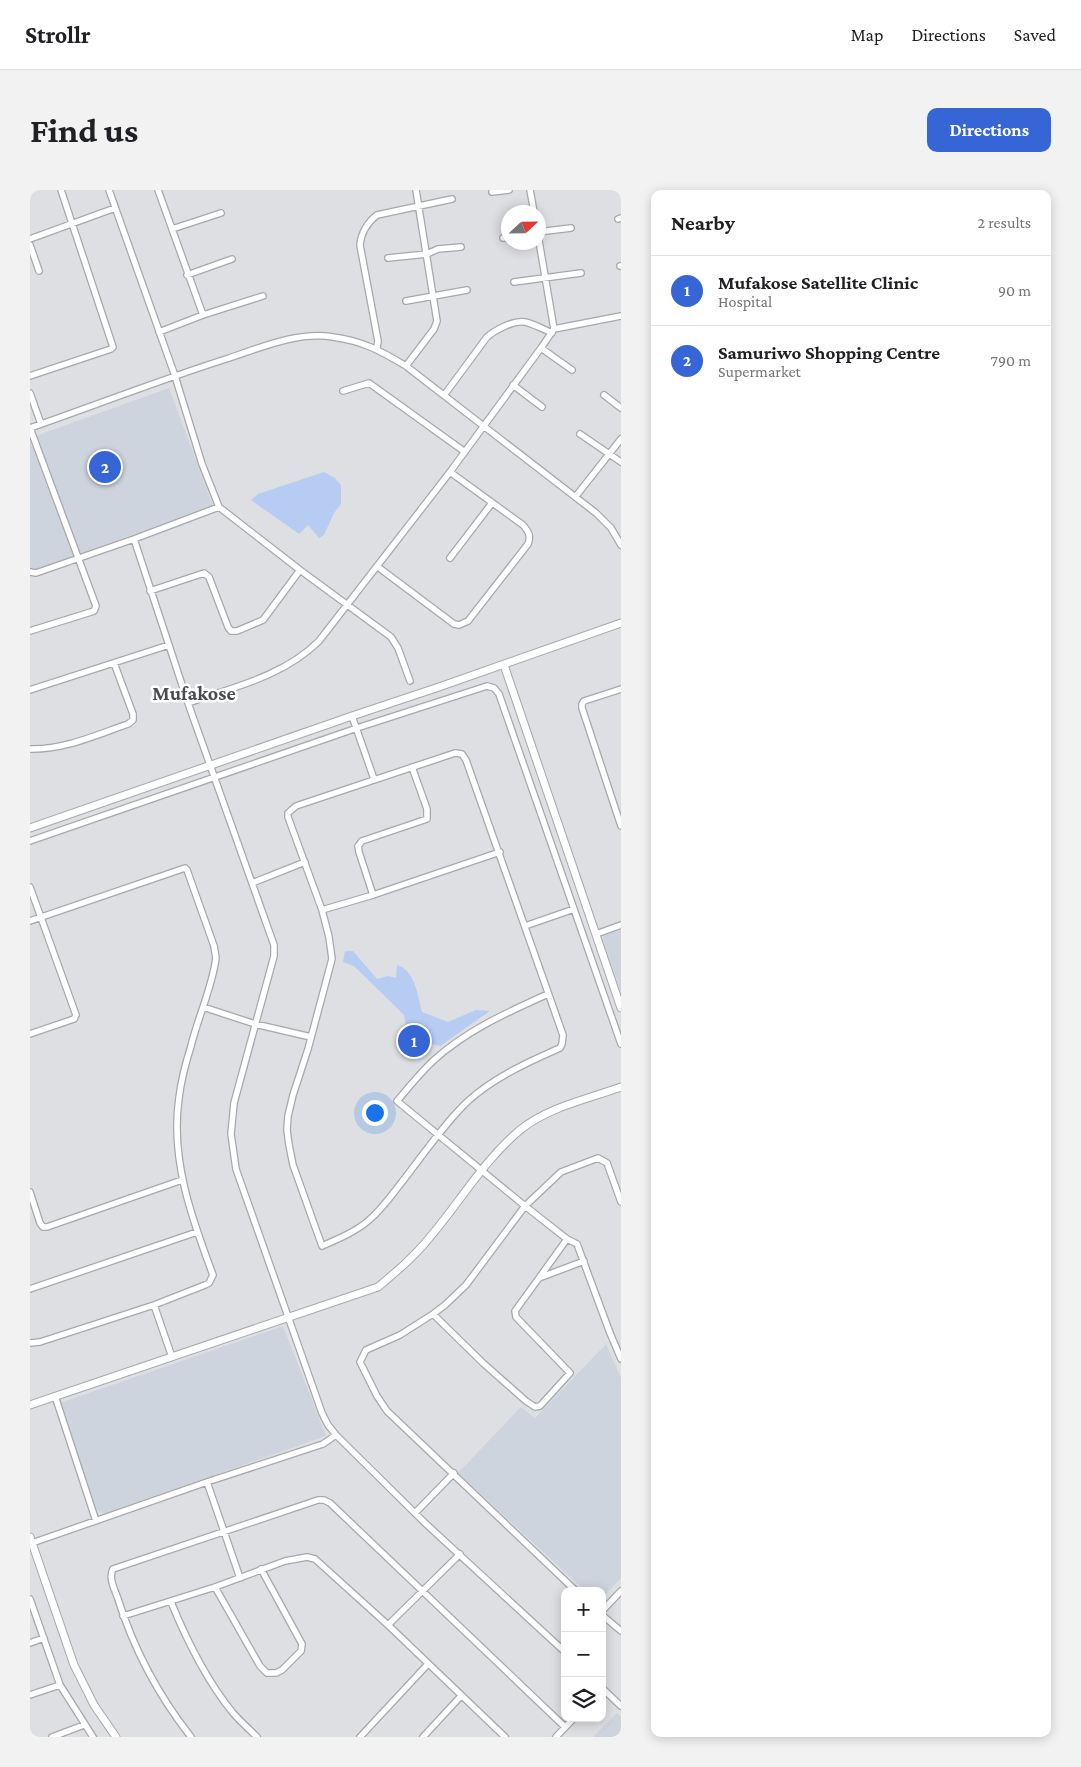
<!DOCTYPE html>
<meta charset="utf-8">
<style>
body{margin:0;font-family:"Crimson Pro",serif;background:#f2f2f2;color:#202124}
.controls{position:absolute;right:15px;bottom:15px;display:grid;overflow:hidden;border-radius:10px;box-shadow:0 2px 12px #0003}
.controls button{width:45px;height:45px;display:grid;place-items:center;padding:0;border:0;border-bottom:1px solid #e0e0e0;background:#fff;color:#202124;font:25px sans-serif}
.compass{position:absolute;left:471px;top:15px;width:45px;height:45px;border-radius:50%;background:#fff;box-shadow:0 2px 12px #0003;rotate:68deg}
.you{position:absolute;left:344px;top:922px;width:18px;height:18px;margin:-12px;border:4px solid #fff;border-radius:50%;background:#1a73e8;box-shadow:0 0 0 8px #1a73e833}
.badge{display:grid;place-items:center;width:32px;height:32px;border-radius:50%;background:#3666d6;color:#fff;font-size:16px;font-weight:700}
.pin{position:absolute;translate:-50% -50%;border:2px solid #fff;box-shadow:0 1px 5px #0006}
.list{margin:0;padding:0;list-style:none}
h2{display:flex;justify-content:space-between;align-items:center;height:65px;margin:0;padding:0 20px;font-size:21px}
h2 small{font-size:16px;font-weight:400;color:#757577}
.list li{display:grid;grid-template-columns:32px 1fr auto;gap:15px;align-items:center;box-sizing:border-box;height:70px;padding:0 20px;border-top:1px solid #e0e0e0}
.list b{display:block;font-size:19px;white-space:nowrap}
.list p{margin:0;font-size:16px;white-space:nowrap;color:#757577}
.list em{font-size:16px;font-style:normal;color:#757577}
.icon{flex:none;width:28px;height:28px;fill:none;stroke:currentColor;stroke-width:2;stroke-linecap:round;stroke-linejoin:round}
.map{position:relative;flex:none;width:591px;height:1547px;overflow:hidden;border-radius:10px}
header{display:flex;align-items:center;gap:30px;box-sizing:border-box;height:70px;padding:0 25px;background:#fff;border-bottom:1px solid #e0e0e0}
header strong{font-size:24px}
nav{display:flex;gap:28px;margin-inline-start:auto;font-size:18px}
.intro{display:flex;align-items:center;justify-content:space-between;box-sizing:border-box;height:120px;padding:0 30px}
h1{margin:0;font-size:35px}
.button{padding:12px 22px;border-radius:10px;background:#3666d6;color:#fff;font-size:18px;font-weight:700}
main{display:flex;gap:30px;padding:0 30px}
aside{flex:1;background:#fff;border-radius:10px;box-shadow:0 2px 12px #0003}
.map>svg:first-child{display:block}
.built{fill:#ced4de}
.green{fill:#b7ccf3}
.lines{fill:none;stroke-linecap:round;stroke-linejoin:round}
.minor-casing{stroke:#a6a8ac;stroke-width:8}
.tertiary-casing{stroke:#a6a8ac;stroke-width:9}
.minor{stroke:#fff;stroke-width:5.5}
.tertiary{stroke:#fff;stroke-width:7}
.labels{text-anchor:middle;stroke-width:5;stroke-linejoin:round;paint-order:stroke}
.district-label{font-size:20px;font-weight:bold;fill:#494b4e;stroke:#fff}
</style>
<header>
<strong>Strollr</strong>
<nav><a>Map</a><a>Directions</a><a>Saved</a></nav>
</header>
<div class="intro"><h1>Find us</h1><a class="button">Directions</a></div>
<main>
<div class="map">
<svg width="591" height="1547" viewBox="0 0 591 1547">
<rect width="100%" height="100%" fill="#dddfe2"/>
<!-- built -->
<path class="built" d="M 139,198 L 183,316 L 0,382 L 0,248 Z
M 591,738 L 591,802 L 573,750 L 573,745 Z
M 253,1136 L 296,1246 L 73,1324 L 66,1319 L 30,1213 Z
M 576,1154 L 591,1188 L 591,1388 L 572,1408 L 572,1401 L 555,1401 L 428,1283 L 491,1217 L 505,1228 Z
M 587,1523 L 591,1527 L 591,1547 L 563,1547 Z"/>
<!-- green -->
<path class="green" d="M 294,282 L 305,288 L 311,295 L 311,314 L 304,323 L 294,345 L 289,348 L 278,335 L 269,344 L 221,310 L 228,304 Z
M 315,761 L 323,761 L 347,789 L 358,786 L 366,788 L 367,775 C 385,780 388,807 392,822 L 418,832 L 446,820 L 460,821 L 410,856 L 401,854 L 383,837 L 376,836 L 374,825 L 324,776 L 313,772 Z"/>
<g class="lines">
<!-- minor casing -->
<g class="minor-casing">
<path id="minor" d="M 79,0 L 145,186 L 172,274 L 189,317 L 270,380 L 361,447 L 368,458 L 380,491
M 128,0 L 173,125
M 500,0 L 504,22
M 462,2 L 479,0
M 588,29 L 591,28
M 142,39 L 191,23
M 508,42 L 541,38
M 508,45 L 524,139
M 473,48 L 478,47
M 0,49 L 85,18
M 0,55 L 9,81
M 358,68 L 397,64 L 408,59 L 431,57
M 590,76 L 591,76
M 157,85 L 202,69
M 484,92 L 551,83
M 376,111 L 437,100
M 129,142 L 173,125 L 233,106
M 347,158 L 348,151 L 330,55 C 331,43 338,32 347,25 L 422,9
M 511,158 L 542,180
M 376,176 L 404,139 L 407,131 L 386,0
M 0,186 L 81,159 L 83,157 L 31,0
M 483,195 L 512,217
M 313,201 L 339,193 L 435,262
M 0,203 L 11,234
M 415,204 L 457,147 C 465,140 484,130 495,132 C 504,134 513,139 522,143
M 574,205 L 591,218
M 0,238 C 66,215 130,190 196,169 C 230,158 267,141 303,147 C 333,151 351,161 376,176 L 566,323 L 581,338 L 591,355
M 550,244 L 591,272
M 546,306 L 591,249
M 104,349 L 158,513 L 244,755 L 244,766 L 204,913 L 201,944 L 206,979 L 292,1223 L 298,1235 L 306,1245 L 395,1333 L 535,1462
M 420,368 L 462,313
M 348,377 L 424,434 L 429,435 L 438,431 L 498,354 C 501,346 499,342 493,335 L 420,282
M 0,382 L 6,383 L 104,349 L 189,317
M 120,401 L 174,383 L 179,387 L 198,437 L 201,441 L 207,441 L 233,430 L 270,380
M 0,441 L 61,422 L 64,421 L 66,416 L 0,238
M 591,499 L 554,511 L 552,514 L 552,518 L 591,636
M 0,500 L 139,455
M 158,513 C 204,497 254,486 289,451 L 420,282 L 511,158 L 524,139 L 591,126
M 322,526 L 344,589
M 0,559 C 34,560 66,545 98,534 L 103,530 L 103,524 L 84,473
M 425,563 L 432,564 L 436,570 L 533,845 L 532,854 L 530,858 C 498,872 465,887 438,911 C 412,936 391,968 368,997 C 359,1009 350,1021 338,1031 C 325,1042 308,1049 292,1056 L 263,975 L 259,955 L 257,940 L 258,926 L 263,905 L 278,859 L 302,769 L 299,747 L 292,720 L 258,627 L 258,623 L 266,616 Z
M 0,651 L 327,538 L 457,496 L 464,498 L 469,504 L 591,854
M 222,693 L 275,672
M 0,697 L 46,825 L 44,829 L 0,844
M 343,705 L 470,662
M 292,720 L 343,705 L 329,662 L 328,656 L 332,651 L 397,629 L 397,619 L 382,577
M 0,731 L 155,678 L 157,680 L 184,756 L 186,768 C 182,798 168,827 161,856 C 156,872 151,890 149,908 C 140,969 162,1029 183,1085 L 179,1093 L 175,1095 L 124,1115 L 10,1152 L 0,1153
M 495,736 L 544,719
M 566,744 L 591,735
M 518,804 C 478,822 437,840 404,870 C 391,882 379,897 367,911 L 495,1016 L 537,1049 L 547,1054 L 580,1143 L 591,1169
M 173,817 L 225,834 L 281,847
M 0,1002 L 10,1033 L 13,1037 L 17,1037 L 152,990
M 509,1088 L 537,1049
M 0,1099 L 167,1042
M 124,1115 L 142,1167
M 403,1124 L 453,1173 L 496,1211 L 505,1217 L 510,1216 L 540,1183 L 486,1127 L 485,1121 L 509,1088 L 554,1071
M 25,1206 L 66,1331
M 177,1292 L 210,1388
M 385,1323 L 424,1283
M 2,1353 L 177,1292 L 293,1254 L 306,1245
M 430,1364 L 358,1435 L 475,1547
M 185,1397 L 230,1476 L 237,1483 L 246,1483 L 252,1480 L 271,1461 L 272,1454 L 231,1379
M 546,1401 L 357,1221 L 347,1206 L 330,1172 L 336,1160 L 370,1145 L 403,1124 L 415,1115 L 436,1095 L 495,1016 L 531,982 L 568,968 L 577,973 L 591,1012
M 0,1409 L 30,1495 L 63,1547
M 141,1412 C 157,1451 176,1490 203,1523 C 210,1531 219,1539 227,1547
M 572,1421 L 591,1401
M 572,1425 L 591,1441
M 93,1426 L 185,1397 L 255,1371 L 277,1367 L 285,1369 L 358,1435
M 0,1453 L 14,1448
M 572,1498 L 591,1516
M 0,1505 L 30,1495
M 22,1547 L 54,1535
M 161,1547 C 128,1505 104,1460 88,1409 C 85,1400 78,1388 83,1379 L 288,1310 L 294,1310 L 300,1313 L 535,1537
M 330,1547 L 398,1474
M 393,1547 L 431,1506
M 526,1547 L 544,1528"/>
</g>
<!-- tertiary casing -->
<g class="tertiary-casing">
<path id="tertiary" d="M 474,475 L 591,818
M 0,638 L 322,526 L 409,497 L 591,433
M 0,1215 L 348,1097 C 366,1082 385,1066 400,1047 C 430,1012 454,970 490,940 C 518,917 558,909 591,897
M 0,1347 L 44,1475 L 64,1515 L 86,1547"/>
</g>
<!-- minor -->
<use href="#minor" class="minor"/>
<!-- tertiary -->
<use href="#tertiary" class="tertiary"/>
</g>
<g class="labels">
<!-- district labels -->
<g class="district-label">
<text x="164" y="510">Mufakose</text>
</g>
</g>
</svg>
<div class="controls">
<button>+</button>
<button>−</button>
<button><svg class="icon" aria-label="layers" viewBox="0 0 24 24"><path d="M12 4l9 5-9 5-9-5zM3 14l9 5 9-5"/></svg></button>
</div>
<svg class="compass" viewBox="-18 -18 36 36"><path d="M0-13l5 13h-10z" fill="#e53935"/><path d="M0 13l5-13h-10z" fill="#757577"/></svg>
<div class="you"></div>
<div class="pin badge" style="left:384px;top:851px">1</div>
<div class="pin badge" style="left:75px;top:277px">2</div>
</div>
<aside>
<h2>Nearby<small>2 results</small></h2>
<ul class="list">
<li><span class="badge">1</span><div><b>Mufakose Satellite Clinic</b><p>Hospital</p></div><em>90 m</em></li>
<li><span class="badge">2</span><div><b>Samuriwo Shopping Centre</b><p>Supermarket</p></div><em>790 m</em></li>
</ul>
</aside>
</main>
